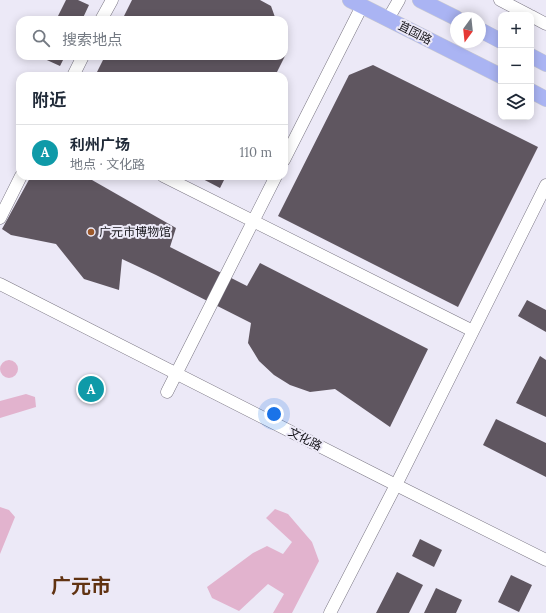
<!DOCTYPE html>
<html lang="zh">
<meta charset="utf-8">
<style>
body{margin:0;font-family:Lora,"Noto Sans SC",serif;background:#f6f6f7;color:#1f2937}
.controls{position:absolute;right:12px;top:12px;display:grid;overflow:hidden;border-radius:8px;box-shadow:0 2px 10px #0003}
.controls button{width:36px;height:36px;display:grid;place-items:center;padding:0;border:0;border-bottom:1px solid #e0e1e3;background:#fff;color:#1f2937;font:20px sans-serif}
.compass{position:absolute;left:450px;top:12px;width:36px;height:36px;border-radius:50%;background:#fff;box-shadow:0 2px 10px #0003;rotate:195deg}
.you{position:absolute;left:274px;top:414px;width:14px;height:14px;margin:-10px;border:3px solid #fff;border-radius:50%;background:#1a73e8;box-shadow:0 0 0 6px #1a73e833}
.badge{display:grid;place-items:center;width:26px;height:26px;border-radius:50%;background:#9b5829;color:#fff;font-size:13px;font-weight:700}
.pin{position:absolute;translate:-50% -50%;border:2px solid #fff;box-shadow:0 1px 4px #0006}
.list{margin:0;padding:0;list-style:none}
h2{display:flex;justify-content:space-between;align-items:center;height:52px;margin:0;padding:0 16px;font-size:17px}
h2 small{font-size:13px;font-weight:400;color:#747a83}
.list li{display:grid;grid-template-columns:26px 1fr auto;gap:12px;align-items:center;box-sizing:border-box;height:56px;padding:0 16px;border-top:1px solid #e0e1e3}
.list b{display:block;font-size:15px;white-space:nowrap}
.list p{margin:0;font-size:13px;white-space:nowrap;color:#747a83}
.list em{font-size:13px;font-style:normal;color:#747a83}
.icon{flex:none;width:22px;height:22px;fill:none;stroke:currentColor;stroke-width:2;stroke-linecap:round;stroke-linejoin:round}
.map{position:relative;flex:none;width:546px;height:613px;overflow:hidden}
.search{position:absolute;background:#fff;box-shadow:0 2px 10px #0003;left:16px;top:16px;width:272px;height:44px;display:flex;align-items:center;gap:10px;box-sizing:border-box;padding:0 14px;border-radius:12px;color:#747a83;font-size:15px}
.panel{position:absolute;background:#fff;box-shadow:0 2px 10px #0003;left:16px;top:72px;width:272px;height:108px;border-radius:12px}
.map>svg:first-child{display:block}
.green{fill:#e2b3ce}
.building{fill:#5f5660}
.lines{fill:none;stroke-linecap:round;stroke-linejoin:round}
.minor-casing{stroke:#797582;stroke-width:13}
.major-casing{stroke:#cccccd;stroke-width:16}
.minor{stroke:#fff;stroke-width:12}
.major{stroke:#aab4f3;stroke-width:15}
.poi-dot{fill:#9b5829;stroke:#ece9f7;stroke-width:1.5}
.labels{text-anchor:middle;stroke-width:4;stroke-linejoin:round;paint-order:stroke}
.street-label{font-size:12px;fill:#16151a;stroke:#ece9f7}
.poi-label{font-size:12px;fill:#16151a;stroke:#ece9f7;text-anchor:start}
.town-label{font-size:20px;font-weight:bold;fill:#613312;stroke:#ece9f7}
</style>
<div class="map">
<svg width="546" height="613" viewBox="0 0 546 613">
<rect width="100%" height="100%" fill="#ece9f7"/>
<!-- green -->
<path class="green" d="M0 369a9 9 0 1 1 18 0a9 9 0 1 1-18 0Z
M 26,394 L 35,397 L 36,407 L 0,418 L 0,401 Z
M 0,507 L 9,510 L 15,517 L 0,554 Z
M 275,509 L 288,514 L 312,542 L 319,561 L 292,613 L 273,613 L 284,594 L 268,584 L 239,611 L 212,598 L 207,587 L 253,553 L 267,546 L 283,554 L 292,542 L 266,518 Z"/>
<!-- building -->
<path class="building" d="M 66,0 L 78,0 L 89,5 L 82,20 L 56,20 Z
M 132,0 L 260,0 L 271,6 L 276,20 L 122,20 Z
M 284,43 L 287,52 L 275,76 L 95,76 L 105,56 L 284,56 Z
M 38,56 L 65,56 L 60,66 Z
M 373,65 L 538,147 L 458,307 L 278,216 L 349,75 Z
M 31,176 L 85,176 L 176,228 L 170,247 L 247,286 L 260,263 L 428,349 L 390,427 L 335,389 L 310,392 L 290,385 L 274,375 L 259,361 L 248,343 L 251,323 L 156,275 L 122,259 L 119,290 L 84,279 L 56,244 L 11,235 L 2,229 Z
M 197,176 L 226,176 L 220,188 Z
M 527,300 L 546,310 L 546,332 L 518,316 Z
M 540,356 L 546,360 L 546,417 L 516,403 Z
M 496,419 L 546,443 L 546,477 L 483,445 Z
M 420,539 L 442,550 L 434,567 L 412,556 Z
M 397,572 L 423,585 L 409,613 L 376,613 Z
M 511,575 L 532,585 L 519,612 L 498,602 Z
M 436,588 L 462,600 L 456,613 L 424,613 Z"/>
<g class="lines">
<!-- minor casing -->
<g class="minor-casing">
<path id="minor" d="M 500,0 L 529,15
M 531,16 L 546,24
M 388,19 L 399,0
M 101,20 L 112,0
M 73,76 L 83,56
M 284,160 L 362,6
M 163,176 L 473,331
M 0,218 L 21,176
M 0,284 L 396,485 L 546,560
M 167,392 L 276,176
M 330,613 L 396,485 L 546,185"/>
</g>
<!-- major casing -->
<g class="major-casing">
<path id="major" d="M 350,0 L 501,76
M 420,0 L 456,18
M 480,30 L 501,41
M 531,56 L 546,64
M 531,91 L 546,99"/>
</g>
<!-- minor -->
<use href="#minor" class="minor"/>
<!-- major -->
<use href="#major" class="major"/>
</g>
<!-- markers -->
<circle class="poi-dot" cx="91" cy="232" r="4"/>
<g class="labels">
<!-- street labels -->
<g class="street-label">
<text transform="translate(415 33) rotate(27)" y="4">苴国路</text>
<text transform="translate(305 439) rotate(27)" y="4">文化路</text>
</g>
<!-- poi labels -->
<g class="poi-label">
<text x="99" y="236">广元市博物馆</text>
</g>
<!-- town labels -->
<g class="town-label">
<text x="81" y="593">广元市</text>
</g>
</g>
</svg>
<div class="controls">
<button>+</button>
<button>−</button>
<button><svg class="icon" aria-label="layers" viewBox="0 0 24 24"><path d="M12 4l9 5-9 5-9-5zM3 14l9 5 9-5"/></svg></button>
</div>
<svg class="compass" viewBox="-18 -18 36 36"><path d="M0-13l5 13h-10z" fill="#e53935"/><path d="M0 13l5-13h-10z" fill="#747a83"/></svg>
<div class="you"></div>
<div class="pin badge" style="left:91px;top:389px;background:#0f9aa8">A</div>
<div class="search"><svg class="icon" aria-label="search" viewBox="0 0 24 24"><circle cx="10" cy="10" r="6"/><path d="M15 15l6 6"/></svg>搜索地点</div>
<section class="panel">
<h2>附近<small></small></h2>
<ul class="list">
<li><span class="badge" style="background:#0f9aa8">A</span><div><b>利州广场</b><p>地点 · 文化路</p></div><em>110 m</em></li>
</ul>
</section>
</div>
